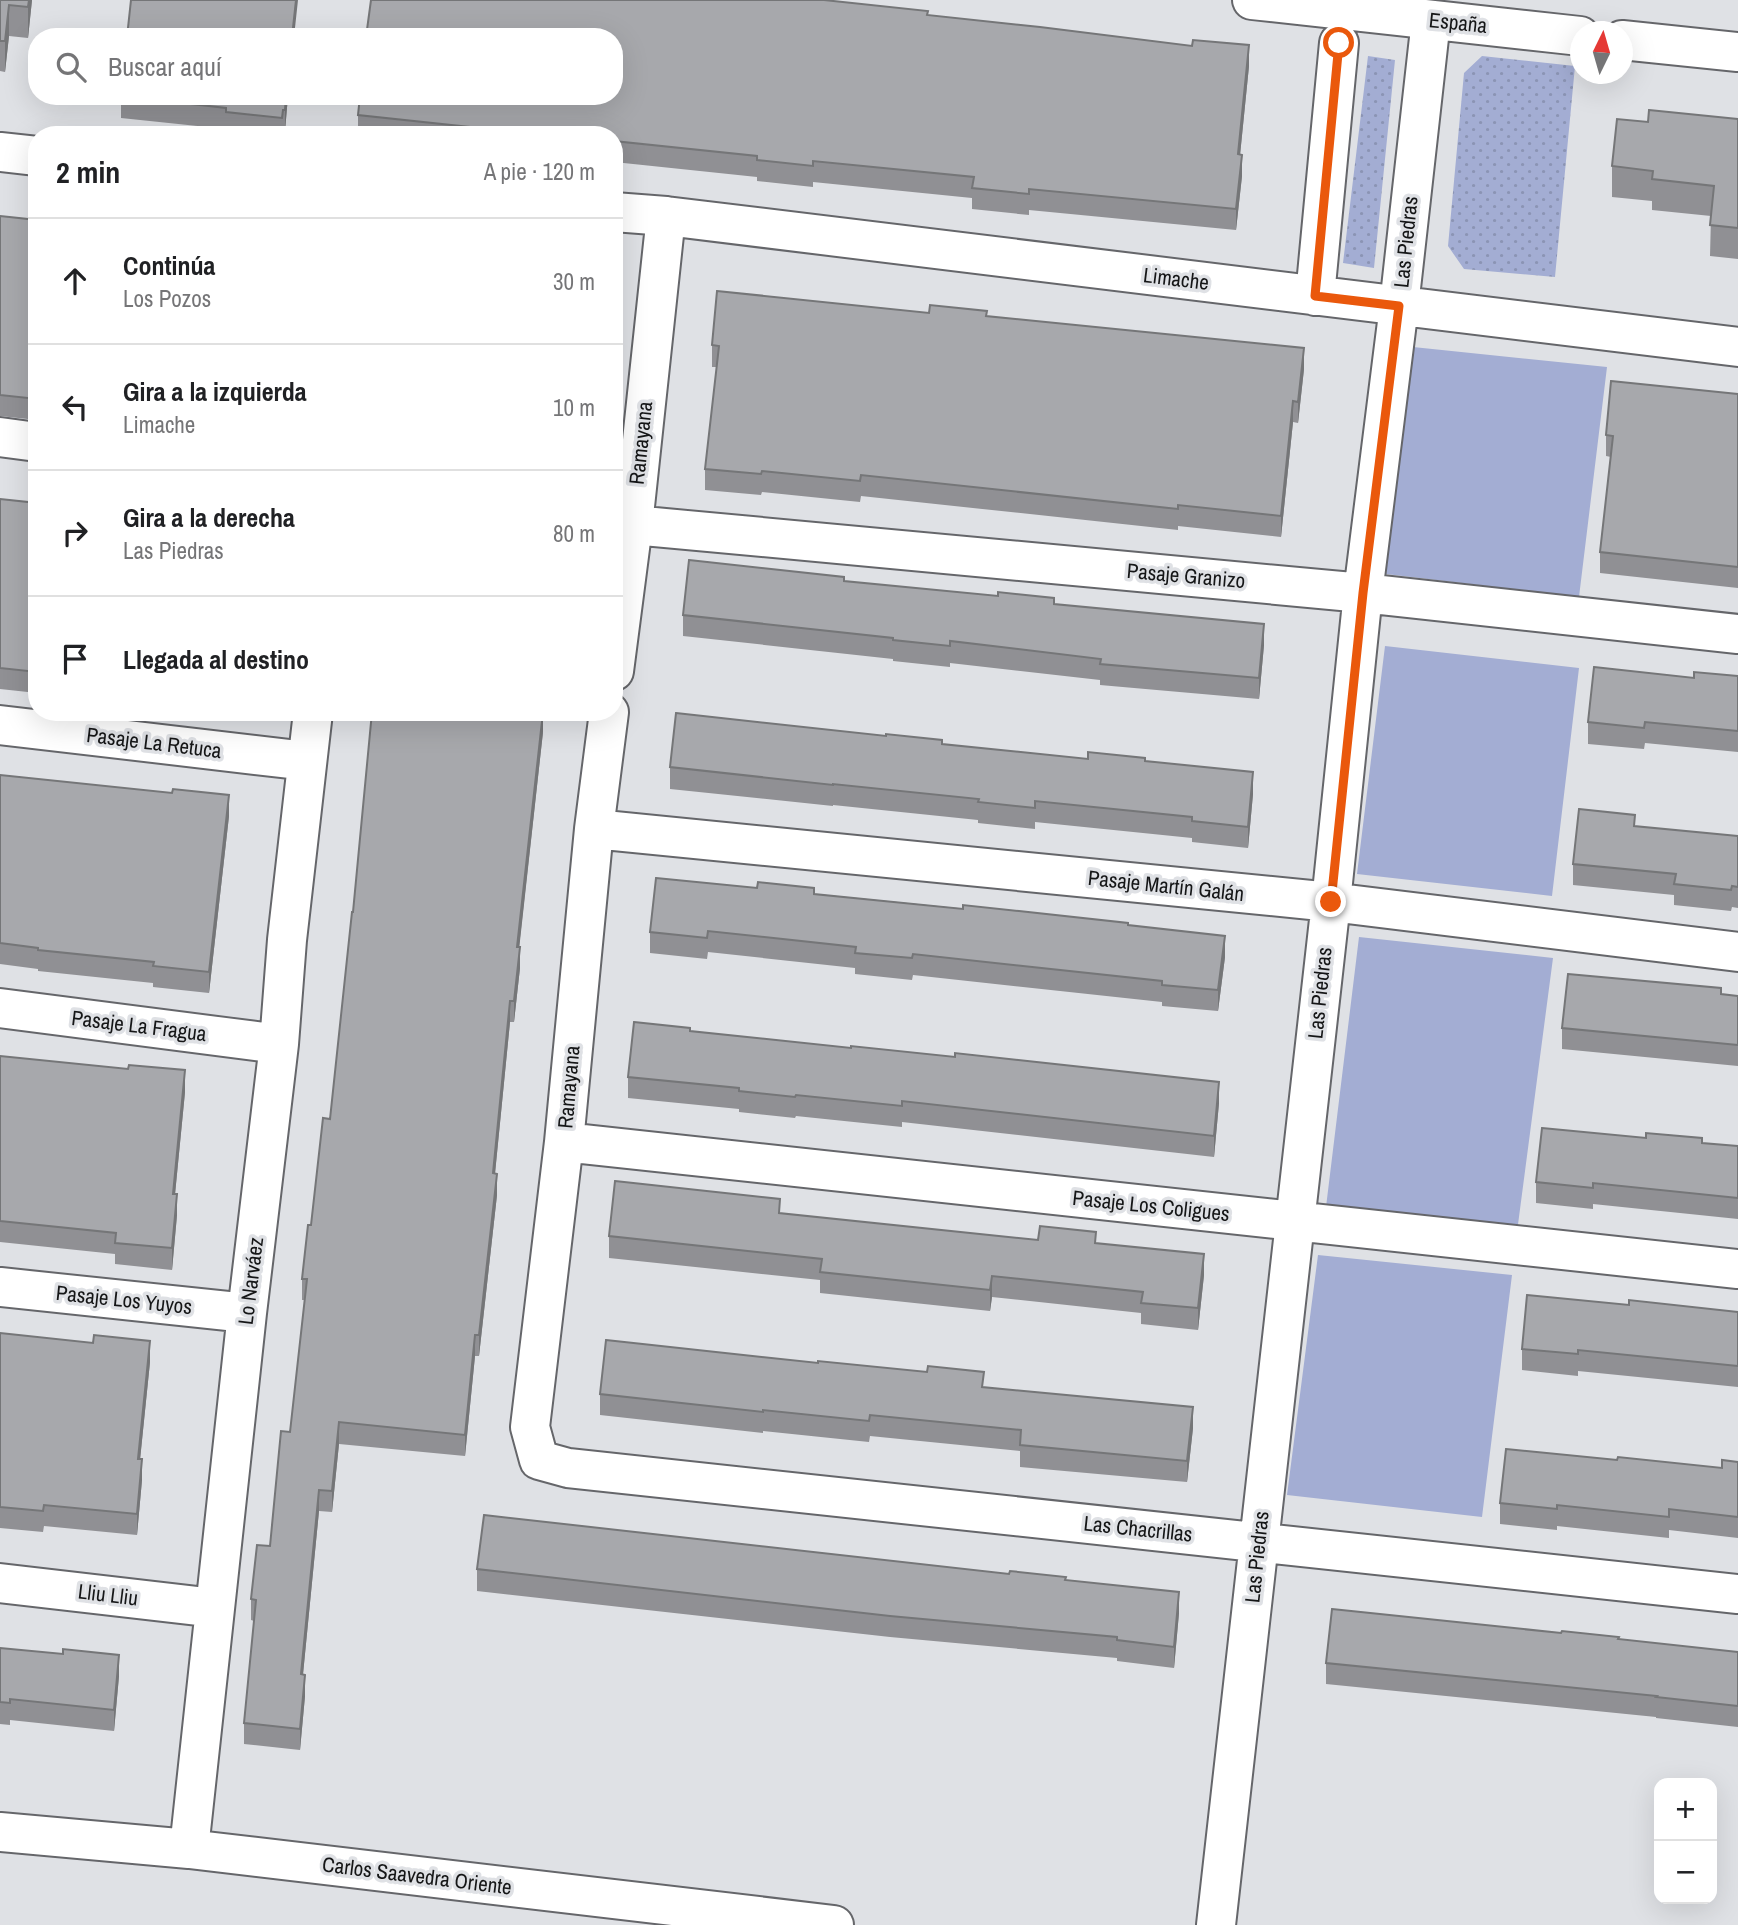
<!DOCTYPE html>
<html lang="es">
<meta charset="utf-8">
<style>
body{margin:0;font-family:"Archivo Narrow",sans-serif;background:#f6f6f6;color:#202124}
.controls{position:absolute;right:21px;bottom:21px;display:grid;overflow:hidden;border-radius:14px;box-shadow:0 7px 28px #0002}
.controls button{width:63px;height:63px;display:grid;place-items:center;padding:0;border:0;border-bottom:2px solid #e0e0e0;background:#fff;color:#202124;font:35px sans-serif}
.compass{position:absolute;left:1570px;top:21px;width:63px;height:63px;border-radius:50%;background:#fff;box-shadow:0 7px 28px #0002;rotate:5deg}
.stop{position:absolute;width:21px;height:21px;margin:-16px;border:5px solid #ea580c;border-radius:50%;background:#fff}
.stop.end{background:#ea580c;border-color:#fff;box-shadow:0 2px 7px #0008}
.list{margin:0;padding:0;list-style:none}
h2{display:flex;justify-content:space-between;align-items:center;height:91px;margin:0;padding:0 28px;font-size:30px}
h2 small{font-size:23px;font-weight:400;color:#757577}
.list li{display:grid;grid-template-columns:46px 1fr auto;gap:21px;align-items:center;box-sizing:border-box;height:126px;padding:0 28px;border-top:2px solid #e0e0e0}
.list b{display:block;font-size:26px;white-space:nowrap}
.list p{margin:0;font-size:23px;white-space:nowrap;color:#757577}
.list em{font-size:23px;font-style:normal;color:#757577}
.icon{flex:none;width:38px;height:38px;fill:none;stroke:currentColor;stroke-width:2;stroke-linecap:round;stroke-linejoin:round}
.map{position:relative;flex:none;width:1738px;height:1925px;overflow:hidden}
.search{position:absolute;background:#fff;box-shadow:0 7px 28px #0002;left:28px;top:28px;width:595px;height:77px;display:flex;align-items:center;gap:18px;box-sizing:border-box;padding:0 24px;border-radius:28px;color:#757577;font-size:26px}
.panel{position:absolute;background:#fff;box-shadow:0 7px 28px #0002;left:28px;top:126px;width:595px;height:595px;border-radius:28px}
.map>svg:first-child{display:block}
.grass{fill:url(#grass-dots)}
.park{fill:#a3add3}
.lines{fill:none;stroke-linecap:round;stroke-linejoin:round}
.street-casing{stroke:#65666a;stroke-width:42}
.street{stroke:#fff;stroke-width:38}
.wall{fill:#909094}
.shaded-wall{fill:#757678}
.building{fill:#a7a8ac;stroke:#757678;stroke-width:2}
.route{stroke:#ea580c;stroke-width:9}
.labels{text-anchor:middle;stroke-width:7;stroke-linejoin:round;paint-order:stroke}
.street-label{font-size:21px;fill:#151617;stroke:#dfe1e5}
</style>
<div class="map">
<svg width="1738" height="1925" viewBox="0 0 1738 1925">
<defs>
<pattern id="grass-dots" width="8" height="8" patternUnits="userSpaceOnUse" patternTransform="scale(1.75)"><rect width="8" height="8" fill="#a3add3"/><path d="M2 2h.1M6 6h.1" fill="none" stroke="#8b94b4" stroke-width="1.8" stroke-linecap="round"/></pattern>
</defs>
<rect width="100%" height="100%" fill="#dfe1e5"/>
<!-- grass -->
<path class="grass" d="M 1368,56 L 1395,60 L 1374,268 L 1343,263 Z
M 1482,56 L 1575,66 L 1555,277 L 1464,269 L 1448,246 L 1464,73 Z"/>
<!-- park -->
<path class="park" d="M 1413,347 L 1607,367 L 1579,597 L 1386,574 Z
M 1385,646 L 1579,668 L 1552,896 L 1357,874 Z
M 1359,937 L 1553,958 L 1517,1232 L 1326,1207 Z
M 1318,1255 L 1512,1275 L 1482,1517 L 1287,1495 Z"/>
<g class="lines">
<!-- street casing -->
<g class="street-casing">
<path id="street" d="M 1252,0 L 1580,36
M 1622,40 L 1738,52
M 0,152 L 37,156
M 614,212 L 666,216 L 1738,347
M 1315,296 L 1339,43
M 0,437 L 37,442
M 633,525 L 1363,593 L 1738,634
M 614,671 L 633,525 L 666,216
M 609,712 L 594,829 L 564,1142 L 530,1427 L 539,1460 L 568,1468 L 1738,1594
M 0,725 L 307,761
M 594,829 L 1331,902 L 1738,952
M 0,1008 L 279,1044
M 564,1142 L 1738,1269
M 0,1287 L 247,1313
M 0,1583 L 215,1608
M 0,1832 L 189,1849 L 834,1925
M 189,1849 L 247,1313 L 279,1044 L 287,940 L 313,712
M 1216,1925 L 1331,902 L 1363,593 L 1399,306 L 1431,20"/>
</g>
<!-- street -->
<use href="#street" class="street"/>
</g>
<!-- wall -->
<path class="wall" d="M 0,0 L 32,0 L 28,38 L 9,36 L 5,72 L 0,71 Z
M 825,1 L 928,16 L 1249,66 L 1240,155 L 1242,176 L 1236,230 L 1029,210 L 1029,215 L 972,209 L 972,198 L 813,182 L 813,187 L 757,181 L 757,177 L 614,162 L 614,135 L 358,135 L 358,115 Z
M 121,96 L 288,96 L 285,131 L 283,131 L 282,135 L 243,135 L 226,133 L 226,129 L 121,118 Z
M 1738,119 L 1738,259 L 1710,256 L 1711,216 L 1652,210 L 1652,201 L 1612,197 L 1612,166 L 1648,122 Z
M 0,216 L 37,220 L 37,420 L 0,416 Z
M 929,313 L 987,316 L 1304,369 L 1298,423 L 1293,422 L 1281,537 L 1178,526 L 1178,530 L 861,496 L 860,502 L 762,492 L 761,495 L 705,490 L 705,469 L 717,367 L 712,367 L 712,345 Z
M 1738,394 L 1738,588 L 1600,573 L 1600,552 L 1611,457 L 1606,456 L 1606,435 Z
M 0,499 L 37,503 L 37,693 L 0,689 Z
M 844,581 L 1054,604 L 1264,645 L 1259,699 L 1100,685 L 1100,680 L 950,663 L 950,667 L 893,661 L 893,659 L 683,636 L 683,615 Z
M 1738,676 L 1738,752 L 1645,743 L 1644,749 L 1588,744 L 1588,722 L 1694,678 Z
M 186,712 L 243,712 L 242,719 Z
M 543,732 L 519,947 L 520,968 L 514,1022 L 510,1022 L 495,1173 L 497,1195 L 479,1356 L 475,1356 L 465,1456 L 339,1444 L 332,1512 L 319,1511 L 303,1674 L 305,1696 L 300,1750 L 244,1744 L 244,1723 L 254,1621 L 251,1620 L 251,1599 L 270,1546 L 290,1432 L 305,1300 L 302,1300 L 302,1279 L 330,1119 L 353,912 Z
M 942,744 L 1088,759 L 1145,761 L 1253,794 L 1248,848 L 1192,842 L 1192,838 L 1035,822 L 1035,829 L 978,823 L 978,820 L 833,805 L 833,806 L 670,789 L 670,767 Z
M 0,775 L 229,816 L 209,993 L 153,987 L 153,983 L 38,971 L 38,969 L 0,964 Z
M 1635,826 L 1738,836 L 1738,908 L 1732,907 L 1731,911 L 1674,905 L 1674,895 L 1573,885 L 1573,864 Z
M 757,888 L 1128,925 L 1225,957 L 1218,1011 L 1162,1006 L 1162,1002 L 913,975 L 912,980 L 855,974 L 855,968 L 708,952 L 707,959 L 650,953 L 650,932 Z
M 1721,994 L 1738,996 L 1738,1066 L 1562,1049 L 1562,1028 Z
M 690,1031 L 1219,1103 L 1214,1157 L 902,1122 L 902,1127 L 796,1116 L 795,1118 L 739,1112 L 739,1109 L 628,1098 L 628,1077 Z
M 0,1056 L 185,1092 L 175,1194 L 177,1215 L 172,1270 L 115,1264 L 115,1254 L 0,1242 Z
M 1646,1138 L 1738,1146 L 1738,1219 L 1593,1204 L 1593,1209 L 1536,1203 L 1536,1182 Z
M 780,1213 L 1038,1240 L 1096,1243 L 1204,1275 L 1198,1330 L 1141,1324 L 1141,1313 L 992,1297 L 990,1311 L 820,1293 L 820,1280 L 609,1258 L 609,1236 Z
M 1629,1305 L 1738,1312 L 1738,1387 L 1578,1371 L 1578,1376 L 1522,1370 L 1522,1349 Z
M 0,1333 L 150,1362 L 140,1459 L 142,1480 L 137,1535 L 44,1526 L 43,1532 L 0,1528 Z
M 818,1363 L 984,1387 L 1193,1428 L 1187,1482 L 1020,1467 L 1020,1451 L 870,1436 L 869,1442 L 763,1431 L 763,1433 L 600,1415 L 600,1394 Z
M 1738,1462 L 1738,1538 L 1669,1530 L 1669,1538 L 1557,1526 L 1557,1530 L 1500,1524 L 1500,1503 L 1722,1468 Z
M 477,1569 L 1179,1613 L 1174,1668 L 1117,1661 L 1117,1658 L 890,1637 L 477,1591 Z
M 1619,1639 L 1738,1652 L 1738,1727 L 1656,1718 L 1656,1717 L 1326,1684 L 1326,1663 Z
M 0,1648 L 119,1676 L 114,1731 L 10,1720 L 10,1725 L 0,1724 Z"/>
<!-- shaded-wall -->
<path class="shaded-wall" d="M 29,0 L 32,0 L 28,38 L 28,7 Z
M 296,0 L 298,0 L 294,37 L 292,37 Z
M 9,5 L 9,36 L 5,72 L 5,41 Z
M 1249,45 L 1249,66 L 1238,175 L 1238,154 Z
M 286,96 L 288,96 L 285,131 L 285,110 Z
M 1242,155 L 1242,176 L 1236,230 L 1236,209 Z
M 1304,348 L 1304,369 L 1298,423 L 1298,402 Z
M 1293,401 L 1293,422 L 1281,537 L 1281,516 Z
M 1264,624 L 1264,645 L 1259,699 L 1259,678 Z
M 543,712 L 543,732 L 517,968 L 517,947 Z
M 1253,772 L 1253,794 L 1248,848 L 1248,827 Z
M 229,795 L 229,816 L 209,993 L 209,972 Z
M 1225,936 L 1225,957 L 1218,1011 L 1218,990 Z
M 520,947 L 520,968 L 514,1022 L 514,1001 Z
M 510,1001 L 510,1022 L 493,1194 L 493,1173 Z
M 185,1070 L 185,1092 L 173,1215 L 173,1194 Z
M 1219,1082 L 1219,1103 L 1214,1157 L 1214,1136 Z
M 497,1174 L 497,1195 L 479,1356 L 479,1335 Z
M 177,1194 L 177,1215 L 172,1270 L 172,1248 Z
M 1204,1254 L 1204,1275 L 1198,1330 L 1198,1308 Z
M 992,1276 L 992,1297 L 990,1311 L 990,1290 Z
M 475,1335 L 475,1356 L 465,1456 L 465,1435 Z
M 150,1341 L 150,1362 L 138,1480 L 138,1459 Z
M 1193,1407 L 1193,1428 L 1187,1482 L 1187,1461 Z
M 339,1422 L 339,1444 L 332,1512 L 332,1491 Z
M 142,1459 L 142,1480 L 137,1535 L 137,1514 Z
M 319,1490 L 319,1511 L 301,1695 L 301,1674 Z
M 1179,1592 L 1179,1613 L 1174,1668 L 1174,1647 Z
M 119,1655 L 119,1676 L 114,1731 L 114,1710 Z
M 305,1675 L 305,1696 L 300,1750 L 300,1729 Z"/>
<!-- building -->
<path class="building" d="M 0,0 L 29,0 L 28,7 L 9,5 L 5,41 L 0,41 Z
M 131,0 L 296,0 L 292,37 L 127,37 Z
M 371,0 L 824,0 L 928,11 L 927,15 L 1040,27 L 1192,46 L 1193,40 L 1249,45 L 1238,154 L 1242,155 L 1236,209 L 1029,189 L 1029,194 L 972,188 L 974,177 L 813,161 L 813,166 L 757,160 L 757,156 L 614,141 L 614,135 L 546,135 L 358,115 L 360,96 L 614,96 L 614,37 L 366,37 Z
M 121,96 L 286,96 L 285,110 L 283,110 L 282,118 L 226,112 L 226,108 Z
M 1649,110 L 1738,119 L 1738,228 L 1710,225 L 1714,186 L 1652,179 L 1653,171 L 1612,166 L 1617,119 L 1648,122 Z
M 0,216 L 37,220 L 37,399 L 0,395 Z
M 717,291 L 929,313 L 930,305 L 987,311 L 986,316 L 1304,348 L 1298,402 L 1293,401 L 1281,516 L 1178,505 L 1178,509 L 861,475 L 860,481 L 762,471 L 761,474 L 705,469 L 719,346 L 712,345 Z
M 1611,381 L 1738,394 L 1738,567 L 1600,552 L 1613,436 L 1606,435 Z
M 0,499 L 37,503 L 37,672 L 0,668 Z
M 689,560 L 844,577 L 844,581 L 998,596 L 998,592 L 1054,598 L 1054,604 L 1264,624 L 1259,678 L 1100,664 L 1101,659 L 950,641 L 950,646 L 893,640 L 893,638 L 683,615 Z
M 1594,667 L 1694,678 L 1694,672 L 1738,676 L 1738,731 L 1645,722 L 1644,728 L 1588,722 Z
M 372,712 L 543,712 L 517,947 L 520,947 L 514,1001 L 510,1001 L 493,1173 L 497,1174 L 479,1335 L 475,1335 L 465,1435 L 339,1422 L 332,1491 L 319,1490 L 301,1674 L 305,1675 L 300,1729 L 244,1723 L 256,1600 L 251,1599 L 257,1545 L 270,1546 L 281,1431 L 290,1432 L 307,1279 L 302,1279 L 308,1225 L 311,1225 L 323,1118 L 330,1119 L 352,912 L 353,912 Z
M 676,713 L 886,736 L 886,734 L 942,740 L 942,744 L 1088,759 L 1088,752 L 1145,758 L 1145,761 L 1253,772 L 1248,827 L 1192,821 L 1192,817 L 1035,801 L 1035,808 L 978,802 L 979,799 L 833,784 L 833,785 L 670,767 Z
M 0,775 L 172,793 L 173,789 L 229,795 L 209,972 L 153,966 L 154,962 L 38,950 L 38,948 L 0,943 Z
M 1579,809 L 1635,815 L 1634,826 L 1738,836 L 1738,887 L 1732,886 L 1731,890 L 1674,884 L 1676,874 L 1573,864 Z
M 656,878 L 757,888 L 758,882 L 814,888 L 814,894 L 963,909 L 963,905 L 1019,911 L 1128,923 L 1128,925 L 1225,936 L 1218,990 L 1162,985 L 1162,981 L 913,954 L 912,958 L 855,953 L 856,947 L 708,931 L 707,938 L 650,932 Z
M 1568,974 L 1721,988 L 1721,994 L 1738,996 L 1738,1045 L 1562,1028 Z
M 634,1022 L 690,1028 L 690,1031 L 851,1048 L 851,1046 L 955,1057 L 955,1053 L 1219,1082 L 1214,1136 L 902,1101 L 902,1106 L 796,1095 L 795,1097 L 739,1091 L 739,1088 L 628,1077 Z
M 0,1056 L 128,1069 L 129,1065 L 185,1070 L 173,1194 L 177,1194 L 172,1248 L 115,1243 L 116,1233 L 0,1221 Z
M 1542,1128 L 1646,1138 L 1646,1133 L 1702,1138 L 1702,1143 L 1738,1146 L 1738,1198 L 1593,1183 L 1593,1188 L 1536,1182 Z
M 615,1181 L 780,1199 L 779,1213 L 1038,1240 L 1040,1226 L 1096,1232 L 1095,1243 L 1204,1254 L 1198,1308 L 1141,1303 L 1143,1292 L 992,1276 L 990,1290 L 820,1272 L 822,1259 L 609,1236 Z
M 1527,1295 L 1629,1305 L 1629,1300 L 1738,1312 L 1738,1366 L 1578,1350 L 1578,1354 L 1522,1349 Z
M 0,1333 L 93,1343 L 94,1335 L 150,1341 L 138,1459 L 142,1459 L 137,1514 L 44,1505 L 43,1511 L 0,1507 Z
M 606,1340 L 818,1363 L 818,1361 L 927,1372 L 928,1366 L 984,1372 L 982,1387 L 1193,1407 L 1187,1461 L 1020,1445 L 1021,1430 L 870,1415 L 869,1421 L 763,1410 L 763,1412 L 600,1394 Z
M 1506,1449 L 1617,1460 L 1618,1457 L 1722,1468 L 1722,1460 L 1738,1462 L 1738,1517 L 1669,1509 L 1669,1517 L 1557,1505 L 1557,1509 L 1500,1503 Z
M 484,1515 L 1009,1574 L 1010,1571 L 1066,1577 L 1065,1580 L 1179,1592 L 1174,1647 L 1117,1640 L 1117,1637 L 890,1616 L 477,1569 Z
M 1332,1609 L 1561,1633 L 1562,1631 L 1619,1637 L 1618,1639 L 1738,1652 L 1738,1706 L 1656,1697 L 1657,1696 L 1326,1663 Z
M 0,1648 L 63,1654 L 63,1649 L 119,1655 L 114,1710 L 10,1699 L 10,1703 L 0,1702 Z"/>
<g class="lines">
<!-- route -->
<path class="route" d="M 1331,902 L 1363,593 L 1399,306 L 1315,296 L 1339,43"/>
</g>
<g class="labels">
<!-- street labels -->
<g class="street-label">
<text transform="translate(1458 23) rotate(6)" y="7">España</text>
<text transform="translate(1406 242) rotate(-84)" y="7">Las Piedras</text>
<text transform="translate(1176 279) rotate(7)" y="7">Limache</text>
<text transform="translate(641 443) rotate(-84)" y="7">Ramayana</text>
<text transform="translate(1186 576) rotate(5)" y="7">Pasaje Granizo</text>
<text transform="translate(154 743) rotate(7)" y="7">Pasaje La Retuca</text>
<text transform="translate(1166 886) rotate(6)" y="7">Pasaje Martín Galán</text>
<text transform="translate(1320 993) rotate(-84)" y="7">Las Piedras</text>
<text transform="translate(139 1026) rotate(7)" y="7">Pasaje La Fragua</text>
<text transform="translate(569 1087) rotate(-85)" y="7">Ramayana</text>
<text transform="translate(1151 1206) rotate(6)" y="7">Pasaje Los Coligues</text>
<text transform="translate(251 1281) rotate(-83)" y="7">Lo Narváez</text>
<text transform="translate(124 1300) rotate(6)" y="7">Pasaje Los Yuyos</text>
<text transform="translate(1138 1529) rotate(6)" y="7">Las Chacrillas</text>
<text transform="translate(1257 1557) rotate(-84)" y="7">Las Piedras</text>
<text transform="translate(108 1595) rotate(7)" y="7">Lliu Lliu</text>
<text transform="translate(417 1876) rotate(7)" y="7">Carlos Saavedra Oriente</text>
</g>
</g>
</svg>
<div class="controls">
<button>+</button>
<button>−</button>
</div>
<svg class="compass" viewBox="-18 -18 36 36"><path d="M0-13l5 13h-10z" fill="#e53935"/><path d="M0 13l5-13h-10z" fill="#757577"/></svg>
<div class="stop" style="left:1339px;top:43px"></div>
<div class="stop end" style="left:1331px;top:902px"></div>
<div class="search"><svg class="icon" aria-label="search" viewBox="0 0 24 24"><circle cx="10" cy="10" r="6"/><path d="M15 15l6 6"/></svg>Buscar aquí</div>
<section class="panel">
<h2>2 min<small>A pie · 120 m</small></h2>
<ul class="list">
<li><svg class="icon" aria-label="ahead" viewBox="0 0 24 24"><path d="M12 20V5M6 11l6-6 6 6"/></svg><div><b>Continúa</b><p>Los Pozos</p></div><em>30 m</em></li>
<li><svg class="icon" aria-label="left" viewBox="0 0 24 24"><path d="M17 20v-9H6M10 6l-5 5 5 5"/></svg><div><b>Gira a la izquierda</b><p>Limache</p></div><em>10 m</em></li>
<li><svg class="icon" aria-label="right" viewBox="0 0 24 24"><path d="M7 20v-9h11M14 6l5 5-5 5"/></svg><div><b>Gira a la derecha</b><p>Las Piedras</p></div><em>80 m</em></li>
<li><svg class="icon" aria-label="arrive" viewBox="0 0 24 24"><path d="M6 21V4h12l-3 4 3 4H6"/></svg><div><b>Llegada al destino</b></div></li>
</ul>
</section>
</div>
